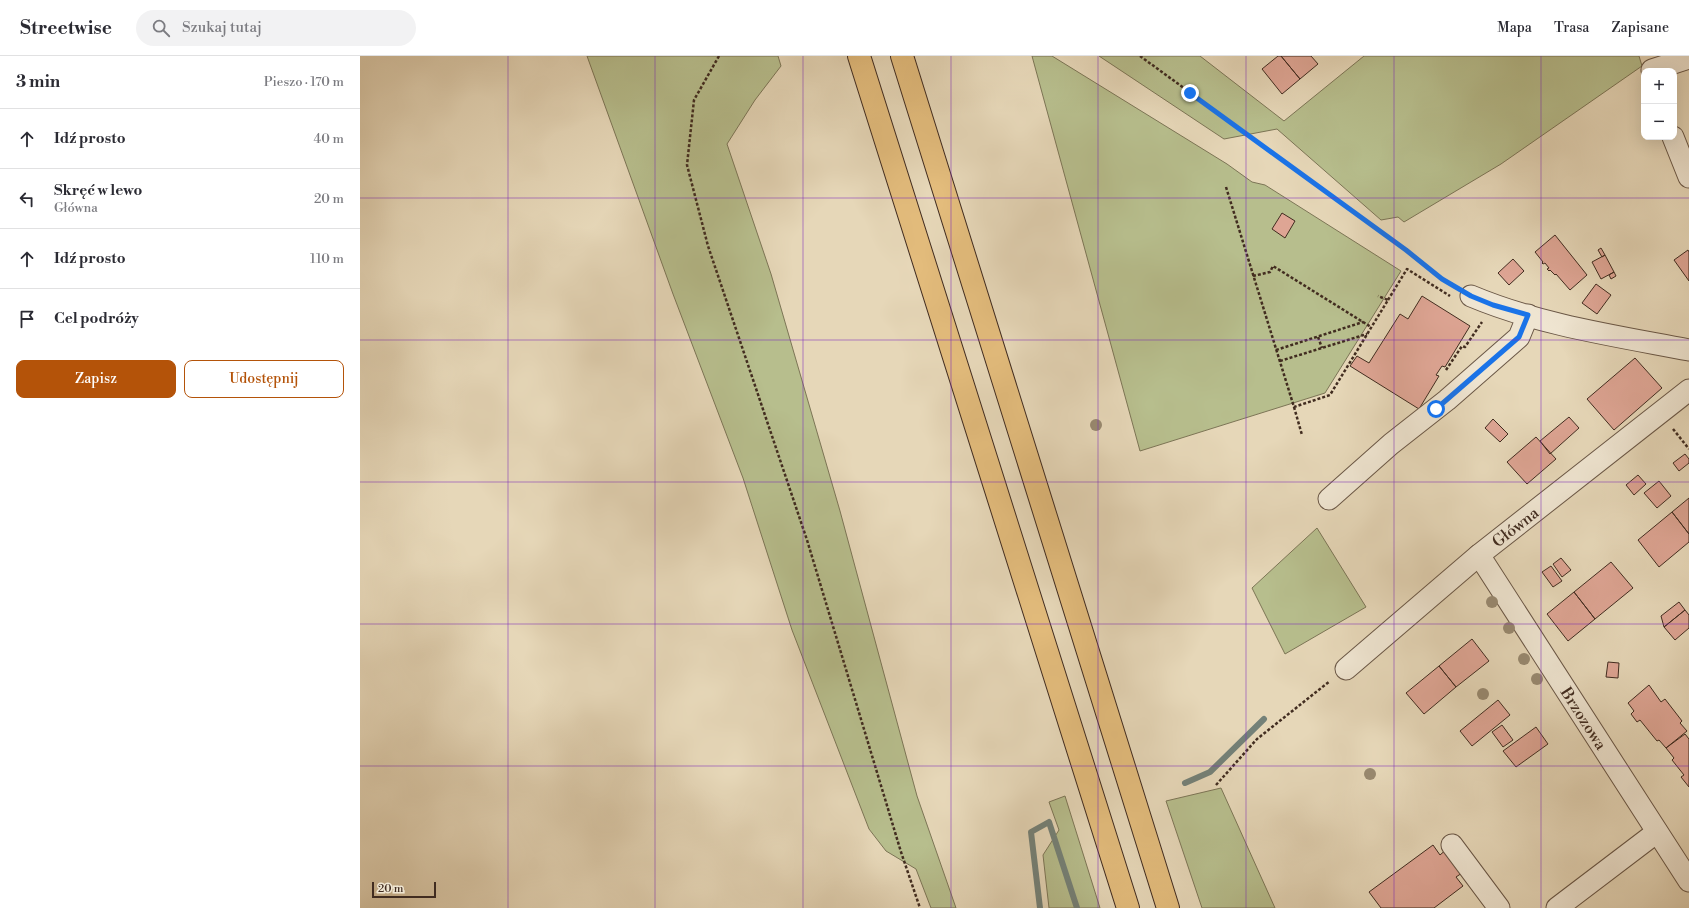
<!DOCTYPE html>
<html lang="pl">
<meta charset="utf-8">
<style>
body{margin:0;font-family:"Libre Bodoni",serif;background:#f2f2f3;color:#2b2b33}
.controls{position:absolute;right:12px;top:12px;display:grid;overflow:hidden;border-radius:8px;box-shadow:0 4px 16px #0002}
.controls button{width:36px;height:36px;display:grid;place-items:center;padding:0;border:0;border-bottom:1px solid #e1e1e2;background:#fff;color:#2b2b33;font:20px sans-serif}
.scale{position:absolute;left:12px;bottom:10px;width:64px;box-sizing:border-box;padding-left:4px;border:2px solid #412c20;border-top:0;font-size:11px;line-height:14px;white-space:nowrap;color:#412c20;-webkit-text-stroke:3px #efe5d1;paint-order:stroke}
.stop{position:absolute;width:12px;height:12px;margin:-9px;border:3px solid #1a73e8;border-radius:50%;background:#fff}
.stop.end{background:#1a73e8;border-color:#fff;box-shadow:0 1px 4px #0008}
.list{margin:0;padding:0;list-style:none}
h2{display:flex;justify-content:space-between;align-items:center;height:52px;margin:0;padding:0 16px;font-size:17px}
h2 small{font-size:13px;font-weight:400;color:#7c7c81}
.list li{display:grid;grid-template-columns:26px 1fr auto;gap:12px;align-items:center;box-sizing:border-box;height:60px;padding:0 16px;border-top:1px solid #e1e1e2}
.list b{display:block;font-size:15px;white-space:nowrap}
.list p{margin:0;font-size:13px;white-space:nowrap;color:#7c7c81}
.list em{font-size:13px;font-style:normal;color:#7c7c81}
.actions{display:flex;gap:8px;padding:12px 16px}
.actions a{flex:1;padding:9px 0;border:1px solid #b45309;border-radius:8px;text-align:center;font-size:14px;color:#b45309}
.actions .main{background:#b45309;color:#fff}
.icon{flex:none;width:22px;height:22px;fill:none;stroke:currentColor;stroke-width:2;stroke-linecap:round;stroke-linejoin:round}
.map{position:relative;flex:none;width:1329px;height:852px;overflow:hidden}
header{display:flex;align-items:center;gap:24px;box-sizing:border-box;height:56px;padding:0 20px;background:#fff;border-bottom:1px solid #e1e1e2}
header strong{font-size:19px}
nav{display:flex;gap:22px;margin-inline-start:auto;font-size:14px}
.search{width:280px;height:36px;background:#f2f2f3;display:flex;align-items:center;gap:10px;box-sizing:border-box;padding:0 14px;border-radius:22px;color:#7c7c81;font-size:15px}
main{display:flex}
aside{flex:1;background:#fff}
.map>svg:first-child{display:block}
.green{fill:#b7be8d;stroke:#7c7556}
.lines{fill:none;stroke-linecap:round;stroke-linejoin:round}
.stream{stroke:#748178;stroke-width:6}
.building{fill:#dea594;stroke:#412c20}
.minor-casing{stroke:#6a5746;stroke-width:23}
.highway-casing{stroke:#412c20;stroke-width:24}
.path{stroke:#412c20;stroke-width:2.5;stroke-dasharray:3 2;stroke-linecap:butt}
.minor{stroke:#efe5d1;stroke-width:21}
.highway{stroke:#e3bc7c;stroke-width:22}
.tree{fill:#988970}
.route{stroke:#1a73e8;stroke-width:5}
.grid{fill:none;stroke:#7b2cbf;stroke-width:1;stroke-opacity:0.55}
.labels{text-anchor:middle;stroke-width:3;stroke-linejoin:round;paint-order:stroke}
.street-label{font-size:16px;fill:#412c20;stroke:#efe5d1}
</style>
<header>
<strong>Streetwise</strong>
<div class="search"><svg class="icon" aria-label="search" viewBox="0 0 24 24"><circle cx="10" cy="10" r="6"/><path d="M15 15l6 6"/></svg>Szukaj tutaj</div>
<nav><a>Mapa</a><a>Trasa</a><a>Zapisane</a></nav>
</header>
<main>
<aside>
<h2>3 min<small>Pieszo · 170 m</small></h2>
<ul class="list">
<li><svg class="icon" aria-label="ahead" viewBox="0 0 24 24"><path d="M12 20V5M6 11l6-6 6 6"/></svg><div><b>Idź prosto</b></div><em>40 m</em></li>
<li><svg class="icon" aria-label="left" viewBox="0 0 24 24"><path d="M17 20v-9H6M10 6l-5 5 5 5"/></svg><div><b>Skręć w lewo</b><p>Główna</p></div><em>20 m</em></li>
<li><svg class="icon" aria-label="ahead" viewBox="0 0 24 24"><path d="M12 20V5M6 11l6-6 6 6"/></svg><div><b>Idź prosto</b></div><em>110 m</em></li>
<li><svg class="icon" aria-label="arrive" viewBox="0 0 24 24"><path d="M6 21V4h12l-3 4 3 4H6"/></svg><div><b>Cel podróży</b></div></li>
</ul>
<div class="actions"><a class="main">Zapisz</a><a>Udostępnij</a></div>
</aside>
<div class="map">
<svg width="1329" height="852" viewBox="0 0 1329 852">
<rect width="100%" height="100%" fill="#e6d7b8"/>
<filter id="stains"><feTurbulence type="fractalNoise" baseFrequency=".005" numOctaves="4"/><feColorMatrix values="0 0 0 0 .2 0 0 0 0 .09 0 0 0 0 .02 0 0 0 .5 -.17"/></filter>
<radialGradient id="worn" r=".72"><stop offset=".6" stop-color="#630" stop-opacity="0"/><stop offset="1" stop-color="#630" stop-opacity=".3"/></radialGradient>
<!-- green -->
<path class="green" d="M 227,0 L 418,0 L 421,10 L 395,44 L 367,88 L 411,218 L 480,455 L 557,740 L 596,852 L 571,852 L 556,813 L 526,795 L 509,773 L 432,574 L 383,422 L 313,238 Z
M 672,0 L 692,0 L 867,108 L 892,126 L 905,129 L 1041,215 L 965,337 L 780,395 Z
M 739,0 L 840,0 L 924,65 L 1004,0 L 1279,0 L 1282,10 L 1141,108 L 1044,166 L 1038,161 L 1021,164 L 917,73 L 864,83 Z
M 957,472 L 1006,551 L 925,598 L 892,532 Z
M 861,732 L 915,852 L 842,852 L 806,745 Z
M 705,740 L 740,852 L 689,852 L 683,799 L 699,774 L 689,746 Z"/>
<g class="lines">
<!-- stream -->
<path class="stream" d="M 825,727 L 850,716 L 904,663
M 680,852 L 671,776 L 689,766 L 717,852"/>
</g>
<!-- building -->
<path class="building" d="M 918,0 L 921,0 L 940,23 L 922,38 L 902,13 Z
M 921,0 L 951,0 L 958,8 L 940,23 Z
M 922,157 L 935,165 L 925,182 L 912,173 Z
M 1195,179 L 1227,219 L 1210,234 L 1196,218 L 1195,219 L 1190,214 L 1189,215 L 1187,213 L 1189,212 L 1185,207 L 1183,208 L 1182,207 L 1183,206 L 1175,196 Z
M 1241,192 L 1245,199 L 1242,201 L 1238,194 Z
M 1328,194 L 1329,196 L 1329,225 L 1314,204 Z
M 1245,199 L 1254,216 L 1241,223 L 1232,206 Z
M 1153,203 L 1164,215 L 1149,229 L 1138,217 Z
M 1254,216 L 1256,220 L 1251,223 L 1249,219 Z
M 1236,228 L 1251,239 L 1237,258 L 1222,247 Z
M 1062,240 L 1110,270 L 1085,311 L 1082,310 L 1076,319 L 1079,320 L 1059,353 L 990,310 L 997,300 L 1009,307 L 1040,258 L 1048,263 Z
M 1275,302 L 1302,332 L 1254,374 L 1227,343 Z
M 1209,361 L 1219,372 L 1190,398 L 1180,385 Z
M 1133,363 L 1148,378 L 1140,386 L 1125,372 Z
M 1176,381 L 1196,403 L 1167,428 L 1147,406 Z
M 1325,398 L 1329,403 L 1329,407 L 1319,415 L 1313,407 Z
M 1278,419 L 1286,428 L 1274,439 L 1266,429 Z
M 1299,425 L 1311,440 L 1297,452 L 1284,437 Z
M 1329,442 L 1329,478 L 1312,456 Z
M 1312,456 L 1329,478 L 1329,486 L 1299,511 L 1278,484 Z
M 1201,502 L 1211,514 L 1202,521 L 1193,508 Z
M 1251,506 L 1273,532 L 1235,563 L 1214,536 Z
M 1191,510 L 1202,525 L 1193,531 L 1182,516 Z
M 1214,536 L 1235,563 L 1208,585 L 1187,558 Z
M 1319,546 L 1325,554 L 1304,571 L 1301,560 Z
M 1325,554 L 1329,559 L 1329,572 L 1315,584 L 1304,571 Z
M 1112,583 L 1129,605 L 1096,631 L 1079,610 Z
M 1248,606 L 1259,607 L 1258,622 L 1246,621 Z
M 1079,610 L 1096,631 L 1064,658 L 1046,637 Z
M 1289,629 L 1301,646 L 1305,643 L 1322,665 L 1320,667 L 1327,675 L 1306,692 L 1299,684 L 1297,685 L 1280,664 L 1277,666 L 1271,658 L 1274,655 L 1268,647 Z
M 1138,644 L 1150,659 L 1112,690 L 1100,675 Z
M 1142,669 L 1153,684 L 1143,691 L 1132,676 Z
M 1176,671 L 1188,688 L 1156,711 L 1143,695 Z
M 1325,678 L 1329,683 L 1329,731 L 1321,721 L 1324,719 L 1312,704 L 1314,702 L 1306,692 Z
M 1073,789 L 1080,799 L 1088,792 L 1105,815 L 1096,821 L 1103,830 L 1074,852 L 1021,852 L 1009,836 Z"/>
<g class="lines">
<!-- minor casing -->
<g class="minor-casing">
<g id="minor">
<path d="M 1292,14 L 1329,2"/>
<path d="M 1313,81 L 1329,121"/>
<path d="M 1111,240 C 1180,269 1256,280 1329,294"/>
<path d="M 969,443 L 1031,388 L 1087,344 L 1159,281 L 1168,259"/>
<path id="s1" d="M 1119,499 L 1329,825"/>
<path id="s2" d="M 986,613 L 1119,499 L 1329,334"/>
<path d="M 1092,789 L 1139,852"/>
<path d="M 1197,852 L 1297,776"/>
</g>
</g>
<!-- highway casing -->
<g class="highway-casing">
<path id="highway" d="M 499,0 L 768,852
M 542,0 L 808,852"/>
</g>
<!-- path -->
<path class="path" d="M 359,0 L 334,44 L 327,109 L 348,190 L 447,484 L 541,796 L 560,852
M 780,0 L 1046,194 L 1082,223 L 1094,229
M 866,131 L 934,351 L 970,339 L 1028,244 L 1018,240
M 893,220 L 910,216 L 913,210 L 1011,271
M 1028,244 L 1047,213 L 1090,240
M 958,281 L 962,292
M 916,294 L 1003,266
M 920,305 L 1007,278
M 1086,314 L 1102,290 L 1105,291 L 1122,266
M 934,351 L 942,379
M 1313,373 L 1329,393
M 856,729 L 897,683 L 970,625"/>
<!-- minor -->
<use href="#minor" class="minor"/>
<!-- highway -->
<use href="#highway" class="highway"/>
</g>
<!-- trees -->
<g class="tree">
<circle cx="736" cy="369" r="6"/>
<circle cx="1132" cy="546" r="6"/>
<circle cx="1149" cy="572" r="6"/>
<circle cx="1164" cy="603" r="6"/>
<circle cx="1177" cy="623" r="6"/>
<circle cx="1123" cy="638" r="6"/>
<circle cx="1010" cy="718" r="6"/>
</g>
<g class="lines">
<!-- route -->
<path class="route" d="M 830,37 L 1046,194 L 1082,223 L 1111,240 L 1133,249 L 1168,259 L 1159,281 L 1076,353"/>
</g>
<!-- grid -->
<path class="grid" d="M 148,0 L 148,852M 295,0 L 295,852M 443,0 L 443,852M 591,0 L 591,852M 738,0 L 738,852M 886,0 L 886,852M 1034,0 L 1034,852M 1181,0 L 1181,852M 0,142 L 1329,142M 0,284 L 1329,284M 0,426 L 1329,426M 0,568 L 1329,568M 0,710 L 1329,710"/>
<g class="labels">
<!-- street labels -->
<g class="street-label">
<text dy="6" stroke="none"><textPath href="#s2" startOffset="221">Główna</textPath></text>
<text dy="6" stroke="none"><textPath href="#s1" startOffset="194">Brzozowa</textPath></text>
</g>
</g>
<rect width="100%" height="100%" filter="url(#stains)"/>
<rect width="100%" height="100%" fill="url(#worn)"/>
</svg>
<div class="controls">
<button>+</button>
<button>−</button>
</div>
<div class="scale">20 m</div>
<div class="stop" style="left:1076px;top:353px"></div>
<div class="stop end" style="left:830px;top:37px"></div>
</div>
</main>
